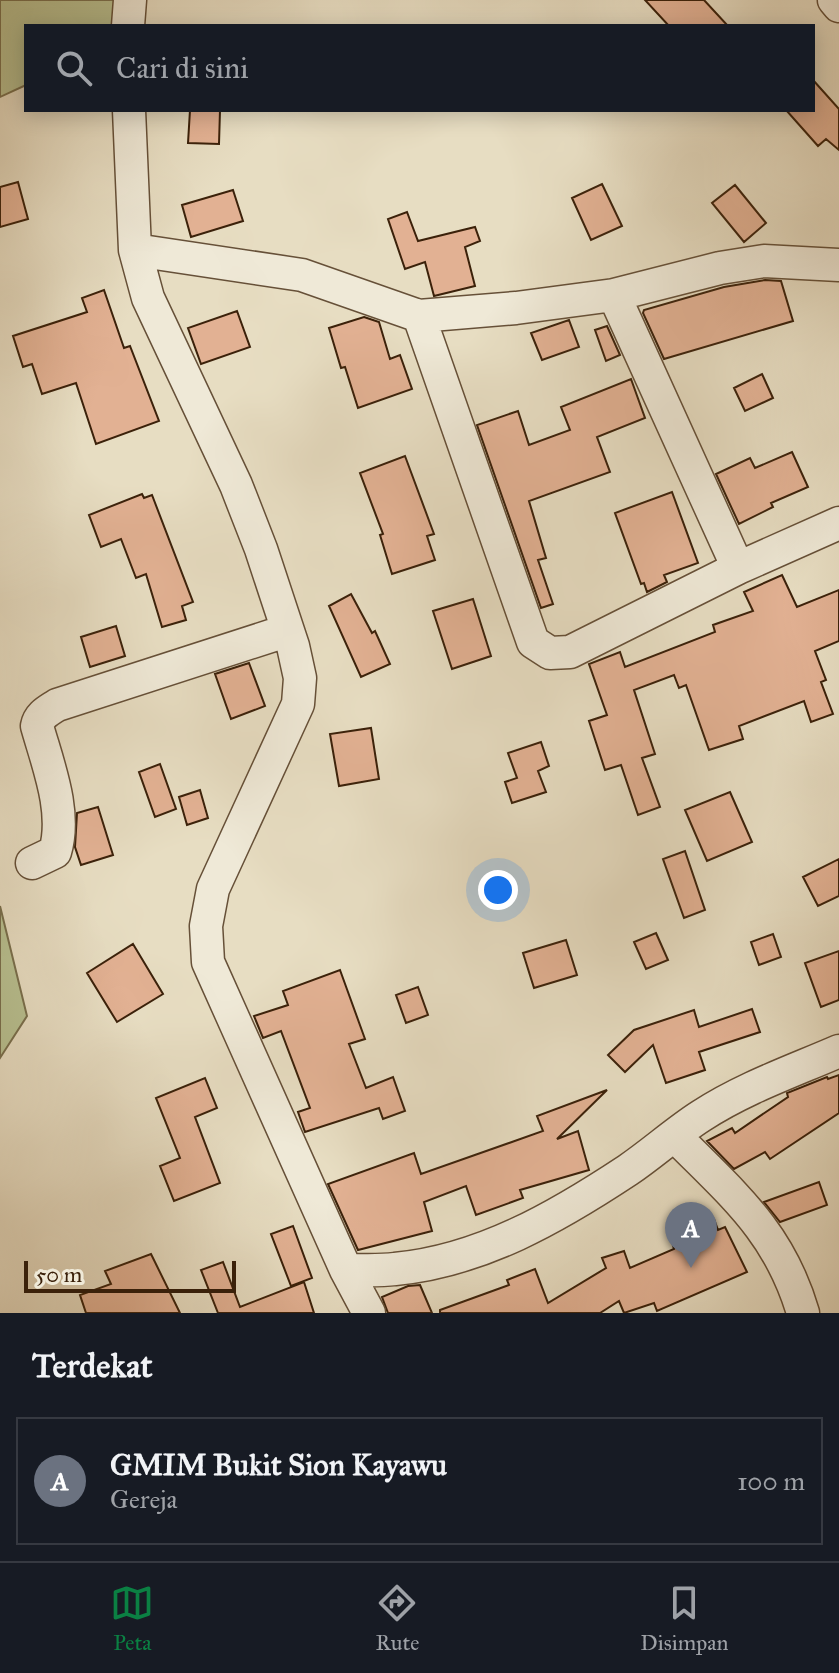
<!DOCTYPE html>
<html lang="id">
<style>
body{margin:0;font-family:"IM FELL Great Primer",serif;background:#242831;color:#f1f3f6}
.scale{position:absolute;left:24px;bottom:20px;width:212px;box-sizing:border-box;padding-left:8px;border:4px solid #3b210a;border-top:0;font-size:22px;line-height:28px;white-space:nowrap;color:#3b210a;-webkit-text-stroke:6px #efe9d7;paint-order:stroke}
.you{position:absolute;left:498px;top:890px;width:28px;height:28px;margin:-20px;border:6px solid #fff;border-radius:50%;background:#1a73e8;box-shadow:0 0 0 12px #1a73e833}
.badge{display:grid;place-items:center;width:52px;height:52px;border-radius:50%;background:#0b8043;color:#fff;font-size:26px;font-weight:700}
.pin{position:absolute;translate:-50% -66px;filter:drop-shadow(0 2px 4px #0008)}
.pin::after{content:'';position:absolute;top:42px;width:28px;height:24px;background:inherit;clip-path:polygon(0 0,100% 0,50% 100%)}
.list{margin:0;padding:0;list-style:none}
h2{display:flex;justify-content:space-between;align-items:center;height:104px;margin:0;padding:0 32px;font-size:34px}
h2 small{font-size:26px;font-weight:400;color:#9ea1a6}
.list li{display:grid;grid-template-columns:52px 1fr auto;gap:24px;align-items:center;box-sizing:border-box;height:128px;margin:0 16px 16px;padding:0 16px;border:2px solid #363941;border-radius:0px}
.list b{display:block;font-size:30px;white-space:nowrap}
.list p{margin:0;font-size:26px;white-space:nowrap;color:#9ea1a6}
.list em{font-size:26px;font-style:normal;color:#9ea1a6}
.icon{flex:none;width:44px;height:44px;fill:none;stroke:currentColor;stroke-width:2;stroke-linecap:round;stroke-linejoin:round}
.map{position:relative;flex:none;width:839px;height:1313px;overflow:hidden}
.search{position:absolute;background:#171b24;box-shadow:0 4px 20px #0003;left:24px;right:24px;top:24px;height:88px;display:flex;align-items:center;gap:20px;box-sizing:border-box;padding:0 28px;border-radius:0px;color:#9ea1a6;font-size:30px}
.sheet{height:248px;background:#171b24}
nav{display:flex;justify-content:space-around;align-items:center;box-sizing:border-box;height:112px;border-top:2px solid #363941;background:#171b24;font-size:22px;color:#9ea1a6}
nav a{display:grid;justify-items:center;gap:4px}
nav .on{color:#0b8043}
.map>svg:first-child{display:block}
.green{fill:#b8c091;stroke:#7a704e;stroke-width:2}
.building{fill:#e2b193;stroke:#3b210a;stroke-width:2}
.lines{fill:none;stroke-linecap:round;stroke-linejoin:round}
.minor-casing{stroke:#665038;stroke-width:35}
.minor{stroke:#efe9d7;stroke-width:32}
</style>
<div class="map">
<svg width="839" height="1313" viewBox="0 0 839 1313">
<rect width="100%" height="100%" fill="#e7ddc2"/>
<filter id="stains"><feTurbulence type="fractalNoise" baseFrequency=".0025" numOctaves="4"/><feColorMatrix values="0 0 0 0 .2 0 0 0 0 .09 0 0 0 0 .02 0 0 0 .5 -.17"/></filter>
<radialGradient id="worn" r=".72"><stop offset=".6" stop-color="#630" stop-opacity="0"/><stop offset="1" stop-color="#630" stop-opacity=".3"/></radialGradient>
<!-- green -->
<path class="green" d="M 0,0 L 120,0 L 119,26 L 26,26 L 26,85 L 0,97 Z
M 0,906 L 27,1016 L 0,1058 Z"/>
<!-- building -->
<path class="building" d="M 645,0 L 704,0 L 728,26 L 669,26 Z
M 813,80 L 839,109 L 839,150 L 826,139 L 818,146 L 786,110 L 813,110 Z
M 190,110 L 220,110 L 219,144 L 188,143 Z
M 18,182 L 28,219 L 0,227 L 0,187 Z
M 602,184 L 622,226 L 591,240 L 572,198 Z
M 735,185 L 766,223 L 744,242 L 712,203 Z
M 233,190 L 243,221 L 191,237 L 182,205 Z
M 407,212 L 418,241 L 475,227 L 480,241 L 465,247 L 475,286 L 434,296 L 425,262 L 405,269 L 388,219 Z
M 765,280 L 781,281 L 793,321 L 664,359 L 643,313 L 644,310 L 724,287 Z
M 104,290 L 124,348 L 130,346 L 159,421 L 96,444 L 76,383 L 42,394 L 32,364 L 23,367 L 13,336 L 87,312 L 82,298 Z
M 237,311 L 250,347 L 201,364 L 188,328 Z
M 364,317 L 379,322 L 390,359 L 400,355 L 412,389 L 358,408 L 345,367 L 341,368 L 329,328 Z
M 569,320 L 579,347 L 542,360 L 531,333 Z
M 607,326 L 620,355 L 606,361 L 595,330 Z
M 762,374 L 773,398 L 745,411 L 734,388 Z
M 631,379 L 645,418 L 597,437 L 610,472 L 529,501 L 546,558 L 538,560 L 553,604 L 541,608 L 477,425 L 518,411 L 529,445 L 570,430 L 561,407 Z
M 792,452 L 808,487 L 771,503 L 773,507 L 739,524 L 716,474 L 750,458 L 755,468 Z
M 405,456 L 434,534 L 427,536 L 435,560 L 392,574 L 380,535 L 383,534 L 360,473 Z
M 672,492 L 698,563 L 664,575 L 667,582 L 647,592 L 644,583 L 641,584 L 615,513 Z
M 142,494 L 144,498 L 152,495 L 193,602 L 182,606 L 186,620 L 162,627 L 146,574 L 136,578 L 121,539 L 101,547 L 89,515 Z
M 782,575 L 797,607 L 839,590 L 839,641 L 815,651 L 826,680 L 821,682 L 833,714 L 811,722 L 804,701 L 739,726 L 743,739 L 709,750 L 686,685 L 679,688 L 674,675 L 634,690 L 655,754 L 642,758 L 660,807 L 638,815 L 621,765 L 605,770 L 589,721 L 607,715 L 589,664 L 620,652 L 625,667 L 715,632 L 713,625 L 753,611 L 744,592 Z
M 351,594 L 372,633 L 375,631 L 390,664 L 361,677 L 329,606 Z
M 473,599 L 491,656 L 452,669 L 433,611 Z
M 116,626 L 125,656 L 90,667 L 81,637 Z
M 249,663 L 265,706 L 231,719 L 215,674 Z
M 371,728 L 379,779 L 339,786 L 330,734 Z
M 541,742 L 549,766 L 538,771 L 546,792 L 512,803 L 505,782 L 517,778 L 508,753 Z
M 160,764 L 176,809 L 155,817 L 139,772 Z
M 200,790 L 208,818 L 187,825 L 179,797 Z
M 730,792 L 752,842 L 707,861 L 685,810 Z
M 98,807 L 113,855 L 81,865 L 75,847 L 77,813 Z
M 685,851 L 705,910 L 684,918 L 663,859 Z
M 839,859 L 839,896 L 818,906 L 803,877 Z
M 656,933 L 668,960 L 646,969 L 634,942 Z
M 773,934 L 781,957 L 759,965 L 751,942 Z
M 566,940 L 577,975 L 534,988 L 523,953 Z
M 133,944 L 163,994 L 117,1022 L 87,973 Z
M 839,951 L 839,1000 L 821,1007 L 805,963 Z
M 340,970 L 365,1039 L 349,1044 L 366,1088 L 393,1077 L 405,1111 L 383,1119 L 379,1108 L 305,1132 L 298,1112 L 310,1108 L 281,1031 L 263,1038 L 254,1016 L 288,1005 L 283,991 Z
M 418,987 L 428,1015 L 406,1023 L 396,995 Z
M 752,1009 L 760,1032 L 699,1052 L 705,1070 L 666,1083 L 653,1045 L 625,1072 L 608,1055 L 634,1030 L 694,1010 L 699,1027 Z
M 839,1075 L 839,1113 L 770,1159 L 765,1152 L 734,1169 L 707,1141 L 732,1128 L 735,1133 L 788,1097 L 787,1093 L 827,1077 L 828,1079 Z
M 205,1078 L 217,1108 L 195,1117 L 220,1183 L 174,1201 L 160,1166 L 180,1158 L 156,1098 Z
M 607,1090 L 557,1139 L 578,1131 L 589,1170 L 520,1190 L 523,1198 L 476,1215 L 466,1186 L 424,1202 L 432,1231 L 358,1250 L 328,1184 L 414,1153 L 421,1174 L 543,1131 L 537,1116 Z
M 819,1182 L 827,1205 L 780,1222 L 764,1202 Z
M 714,1219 L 718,1230 L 725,1227 L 747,1272 L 657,1311 L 654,1303 L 624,1313 L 619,1301 L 600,1313 L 440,1313 L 440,1310 L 509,1285 L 507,1280 L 535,1269 L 548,1303 L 606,1268 L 602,1258 L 624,1251 L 630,1268 L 674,1249 L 670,1235 Z
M 293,1226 L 312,1278 L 291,1286 L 271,1234 Z
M 151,1254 L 180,1313 L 86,1313 L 80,1295 L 111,1284 L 105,1271 Z
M 223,1262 L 240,1307 L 304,1282 L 314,1313 L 218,1313 L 201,1270 Z
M 420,1285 L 432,1313 L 388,1313 L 382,1297 L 408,1286 Z"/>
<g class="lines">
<!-- minor casing -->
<g class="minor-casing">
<path id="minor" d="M 834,0 L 839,6
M 128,26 L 130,0
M 129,110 L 135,250 L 148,298 L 236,485 L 261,549 L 293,646 L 300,678 L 298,704 L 213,889 L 206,926 L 208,962 L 346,1270 L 369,1313
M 135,250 L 302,275 L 419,316 L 533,642 L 550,653 L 570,652 L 738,568 L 839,523
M 614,295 L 720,268 L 764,261 L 839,265
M 419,316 L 516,308 L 614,295 L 738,568
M 32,863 L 55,852 C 67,812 48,765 37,726 C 39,715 48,711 57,705 L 286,631
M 675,1136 C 732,1194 779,1231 803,1313
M 346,1270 C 362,1270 379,1271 395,1269 C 481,1261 557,1217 628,1170 C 653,1153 676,1132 701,1116 C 744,1088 793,1071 839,1051"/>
</g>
<!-- minor -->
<use href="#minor" class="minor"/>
</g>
<rect width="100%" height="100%" filter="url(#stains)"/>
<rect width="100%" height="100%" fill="url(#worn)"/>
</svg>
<div class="scale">50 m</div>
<div class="you"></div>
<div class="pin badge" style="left:691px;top:1268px;background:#6b7280">A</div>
<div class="search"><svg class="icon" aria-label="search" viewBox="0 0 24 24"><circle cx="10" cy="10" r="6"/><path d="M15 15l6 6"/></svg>Cari di sini</div>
</div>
<section class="sheet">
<h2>Terdekat<small></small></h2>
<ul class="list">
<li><span class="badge" style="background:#6b7280">A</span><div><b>GMIM Bukit Sion Kayawu</b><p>Gereja</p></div><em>100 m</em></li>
</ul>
</section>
<nav>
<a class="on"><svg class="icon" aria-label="map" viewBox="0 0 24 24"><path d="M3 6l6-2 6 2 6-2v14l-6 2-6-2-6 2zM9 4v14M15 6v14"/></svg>Peta</a>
<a><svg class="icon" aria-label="directions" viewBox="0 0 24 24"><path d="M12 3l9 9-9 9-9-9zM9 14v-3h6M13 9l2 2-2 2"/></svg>Rute</a>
<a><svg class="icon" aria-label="saved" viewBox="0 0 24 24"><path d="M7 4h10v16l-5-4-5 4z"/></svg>Disimpan</a>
</nav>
